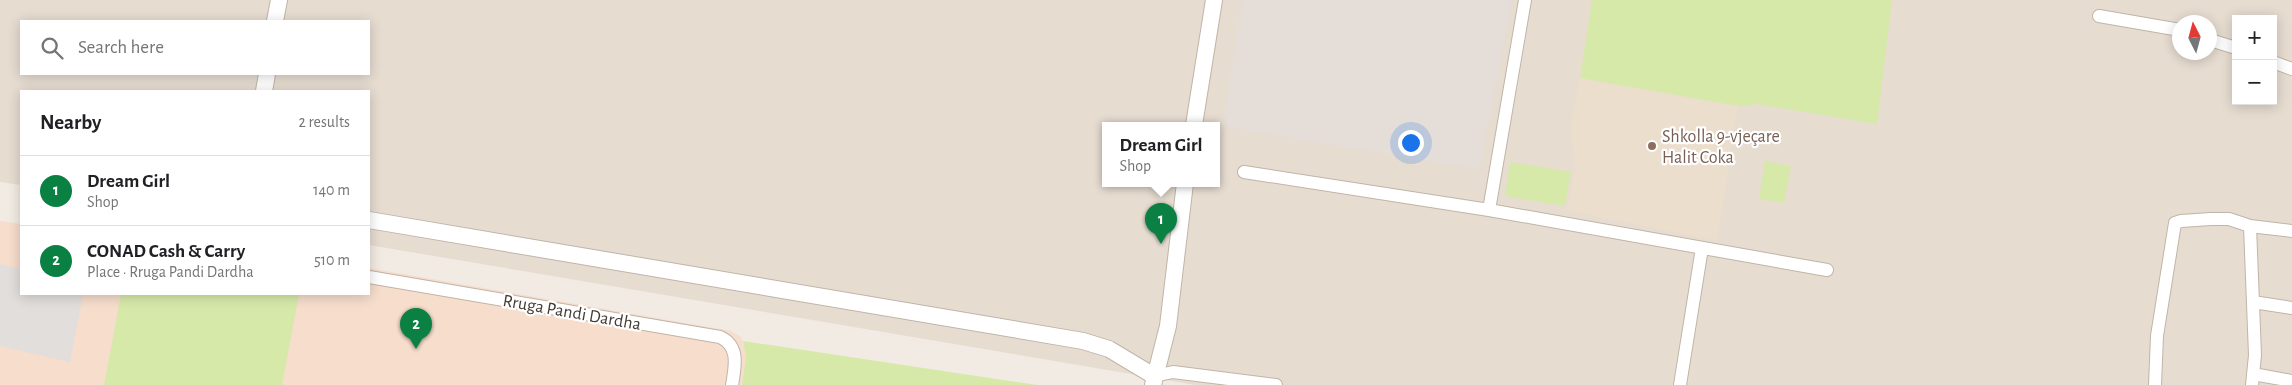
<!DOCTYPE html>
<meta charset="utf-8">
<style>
body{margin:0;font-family:"Alegreya Sans",sans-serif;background:#f6f6f6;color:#202124}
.controls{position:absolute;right:15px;top:15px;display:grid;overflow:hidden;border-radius:0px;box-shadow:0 2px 12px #0003}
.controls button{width:45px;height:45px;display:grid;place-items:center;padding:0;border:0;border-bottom:1px solid #e0e0e0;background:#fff;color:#202124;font:25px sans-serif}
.compass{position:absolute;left:2172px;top:15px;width:45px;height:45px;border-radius:50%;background:#fff;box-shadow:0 2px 12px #0003;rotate:354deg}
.you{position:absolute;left:1410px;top:142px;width:18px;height:18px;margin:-12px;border:4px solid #fff;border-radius:50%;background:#1a73e8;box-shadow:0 0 0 8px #1a73e833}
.badge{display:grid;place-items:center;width:32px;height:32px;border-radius:50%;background:#0b8043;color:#fff;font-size:16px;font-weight:700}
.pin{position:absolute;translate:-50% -41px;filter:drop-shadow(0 1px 2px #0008)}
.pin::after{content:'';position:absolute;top:26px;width:18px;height:15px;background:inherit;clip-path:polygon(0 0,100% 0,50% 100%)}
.popup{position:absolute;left:1102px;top:122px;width:118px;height:65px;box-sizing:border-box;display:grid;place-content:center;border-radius:0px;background:#fff;filter:drop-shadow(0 1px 4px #0005);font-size:16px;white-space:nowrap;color:#757577}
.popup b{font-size:19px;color:#202124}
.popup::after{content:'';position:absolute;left:50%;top:100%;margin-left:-10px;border:10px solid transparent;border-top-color:#fff}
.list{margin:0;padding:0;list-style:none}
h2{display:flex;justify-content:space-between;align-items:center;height:65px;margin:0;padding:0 20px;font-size:21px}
h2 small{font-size:16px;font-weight:400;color:#757577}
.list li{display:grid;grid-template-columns:32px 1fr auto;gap:15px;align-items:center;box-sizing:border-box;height:70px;padding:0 20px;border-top:1px solid #e0e0e0}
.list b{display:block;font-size:19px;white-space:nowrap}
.list p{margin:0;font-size:16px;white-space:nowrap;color:#757577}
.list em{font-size:16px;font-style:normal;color:#757577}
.icon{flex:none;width:28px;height:28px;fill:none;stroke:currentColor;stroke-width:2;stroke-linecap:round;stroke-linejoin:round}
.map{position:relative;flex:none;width:2292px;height:385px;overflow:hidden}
.search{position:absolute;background:#fff;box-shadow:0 2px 12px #0003;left:20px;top:20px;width:350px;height:55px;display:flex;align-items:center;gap:12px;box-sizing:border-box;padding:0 18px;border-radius:0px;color:#757577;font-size:19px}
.panel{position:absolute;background:#fff;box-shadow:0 2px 12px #0003;left:20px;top:90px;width:350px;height:205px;border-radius:0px}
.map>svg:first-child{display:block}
.residential{fill:#e6dcd0;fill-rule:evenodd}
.commercial{fill:#f6ddcc}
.industrial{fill:#e4ddd8}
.education{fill:#ecdecc}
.green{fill:#d6e9a9}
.parking{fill:#e2dedc}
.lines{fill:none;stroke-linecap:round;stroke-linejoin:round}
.minor-casing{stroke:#c1b4a8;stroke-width:14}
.tertiary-casing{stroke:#c1b4a8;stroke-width:18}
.minor{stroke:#fff;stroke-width:12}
.tertiary{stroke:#fff;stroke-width:16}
.education-dot{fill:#8d6e63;stroke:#fff;stroke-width:2}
.labels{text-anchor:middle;stroke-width:4.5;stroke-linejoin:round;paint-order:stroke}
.education-label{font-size:18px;fill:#785e54;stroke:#fff;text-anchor:start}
.street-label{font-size:18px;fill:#443b33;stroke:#fff}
</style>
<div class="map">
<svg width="2292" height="385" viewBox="0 0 2292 385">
<rect width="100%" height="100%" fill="#f2ebe3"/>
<!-- residential -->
<path class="residential" d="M 0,0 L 2292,0 L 2292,385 L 1195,385 L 1137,375 L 369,245 L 369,91 L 21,91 L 21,185 L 0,182 ZM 2236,19 L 2273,19 L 2273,101 L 2236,101 ZM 21,21 L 369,21 L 369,74 L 21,74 ZM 2180,22 L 2210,22 L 2210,52 L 2180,52 ZM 1106,125 L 1216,125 L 1216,183 L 1106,183 Z"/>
<!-- commercial -->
<path class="commercial" d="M 0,221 L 21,224 L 21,294 L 369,294 L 369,268 L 731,331 L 741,337 L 745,348 L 746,357 L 742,385 L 0,385 Z"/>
<!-- industrial -->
<path class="industrial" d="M 1242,0 L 1511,0 L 1480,170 L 1222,126 Z"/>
<!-- education -->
<path class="education" d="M 1580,78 L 1738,106 L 1717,241 L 1567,210 L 1575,169 L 1571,124 Z"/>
<!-- green -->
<path class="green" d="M 1592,0 L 1892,0 L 1877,124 L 1757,104 L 1738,106 L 1580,78 Z
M 1765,161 L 1791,166 L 1784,203 L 1759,199 Z
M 1510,162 L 1571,172 L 1565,206 L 1505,196 Z
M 121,294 L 299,294 L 282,385 L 104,385 Z
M 743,341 L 1037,385 L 742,385 L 746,357 Z"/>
<!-- parking -->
<path class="parking" d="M 0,264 L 21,269 L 21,294 L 83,294 L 70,362 L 0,346 Z"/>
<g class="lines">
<!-- minor casing -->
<g class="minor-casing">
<path id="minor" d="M 2099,16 L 2180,30
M 2210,40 L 2236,48
M 2273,62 L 2292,69
M 1244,172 L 1489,210 L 1827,270
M 1489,210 L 1525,0
M 2250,226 L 2255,355 L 2252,385
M 369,277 L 720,337 C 740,346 735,367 732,385
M 2253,302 L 2292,308
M 2253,374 L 2292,381
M 1154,376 L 1173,372 L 1276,385
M 1680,385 L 1702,248
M 2155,385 L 2157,336 L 2175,223 L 2181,221 L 2211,219 L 2229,219 L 2250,226 L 2292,231"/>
</g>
<!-- tertiary casing -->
<g class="tertiary-casing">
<path id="tertiary" d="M 275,21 L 279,0
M 264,91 L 267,74
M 1194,125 L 1214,0
M 369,220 L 1083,341 L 1109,349 L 1154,376
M 1153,385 L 1168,326 L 1185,183"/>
</g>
<!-- minor -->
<use href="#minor" class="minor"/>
<!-- tertiary -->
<use href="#tertiary" class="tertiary"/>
</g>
<!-- markers -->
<circle class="education-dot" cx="1652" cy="146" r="5"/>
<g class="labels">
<!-- education labels -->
<g class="education-label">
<text x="1662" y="142">Shkolla 9-vjeçare<tspan x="1662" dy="21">Halit Coka</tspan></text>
</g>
<!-- street labels -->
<g class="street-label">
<text transform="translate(572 312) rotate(10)" y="6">Rruga Pandi Dardha</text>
</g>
</g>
</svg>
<div class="controls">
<button>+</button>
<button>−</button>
</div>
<svg class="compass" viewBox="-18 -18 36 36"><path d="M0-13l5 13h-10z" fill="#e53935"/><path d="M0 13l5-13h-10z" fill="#757577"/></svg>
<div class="you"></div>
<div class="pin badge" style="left:1161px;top:244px">1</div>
<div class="popup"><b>Dream Girl</b>Shop</div>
<div class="pin badge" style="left:416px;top:349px">2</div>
<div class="search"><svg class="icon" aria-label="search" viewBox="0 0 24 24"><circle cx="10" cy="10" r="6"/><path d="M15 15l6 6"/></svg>Search here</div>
<section class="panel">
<h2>Nearby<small>2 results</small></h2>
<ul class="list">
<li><span class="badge">1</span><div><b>Dream Girl</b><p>Shop</p></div><em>140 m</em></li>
<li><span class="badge">2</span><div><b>CONAD Cash &amp; Carry</b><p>Place · Rruga Pandi Dardha</p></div><em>510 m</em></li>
</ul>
</section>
</div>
